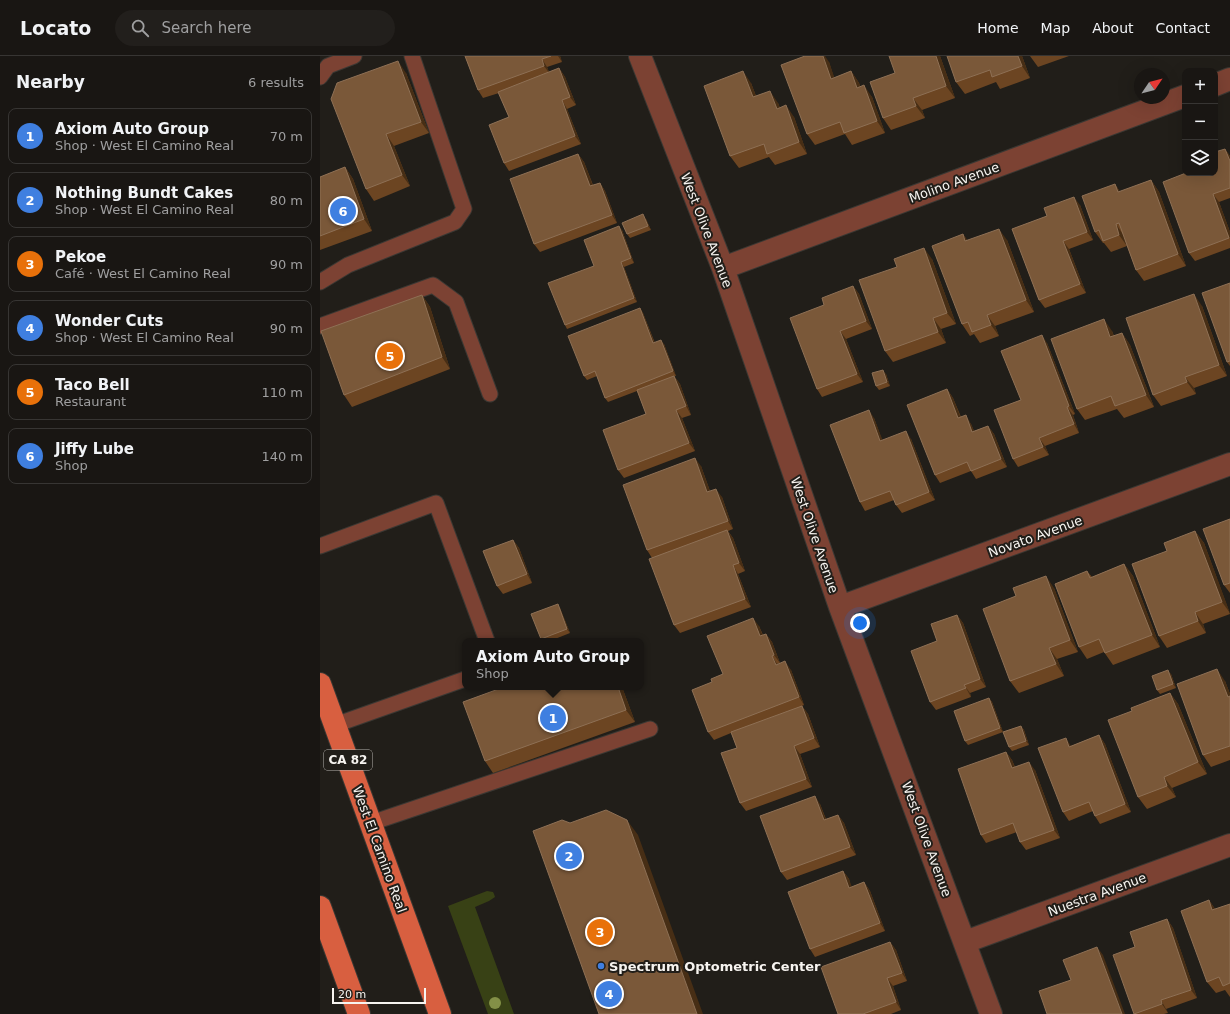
<!DOCTYPE html>
<meta charset="utf-8">
<style>
body{margin:0;font-family:"DejaVu Sans",sans-serif;background:#221f1c;color:#f1f3f6}
.controls{position:absolute;right:12px;top:12px;display:grid;overflow:hidden;border-radius:8px;box-shadow:0 4px 16px #0002}
.controls button{width:36px;height:36px;display:grid;place-items:center;padding:0;border:0;border-bottom:1px solid #373533;background:#191613;color:#f1f3f6;font:20px sans-serif}
.compass{position:absolute;left:814px;top:12px;width:36px;height:36px;border-radius:50%;background:#191613;box-shadow:0 4px 16px #0002;rotate:55deg}
.scale{position:absolute;left:12px;bottom:10px;width:94px;box-sizing:border-box;padding-left:4px;border:2px solid #f7f4f0;border-top:0;font-size:11px;line-height:14px;white-space:nowrap;color:#f7f4f0;-webkit-text-stroke:3px #211e19;paint-order:stroke}
.you{position:absolute;left:540px;top:567px;width:14px;height:14px;margin:-10px;border:3px solid #fff;border-radius:50%;background:#1a73e8;box-shadow:0 0 0 6px #1a73e833}
.badge{display:grid;place-items:center;width:26px;height:26px;border-radius:50%;background:#b4acf9;color:#fff;font-size:13px;font-weight:700}
.pin{position:absolute;translate:-50% -50%;border:2px solid #fff;box-shadow:0 1px 4px #0006}
.popup{position:absolute;left:142px;top:582px;width:182px;height:52px;box-sizing:border-box;display:grid;place-content:center;border-radius:8px;background:#191613;filter:drop-shadow(0 1px 3px #0005);font-size:13px;white-space:nowrap;color:#9f9fa0}
.popup b{font-size:15px;color:#f1f3f6}
.popup::after{content:'';position:absolute;left:50%;top:100%;margin-left:-8px;border:8px solid transparent;border-top-color:#191613}
.list{margin:0;padding:0;list-style:none}
h2{display:flex;justify-content:space-between;align-items:center;height:52px;margin:0;padding:0 16px;font-size:17px}
h2 small{font-size:13px;font-weight:400;color:#9f9fa0}
.list li{display:grid;grid-template-columns:26px 1fr auto;gap:12px;align-items:center;box-sizing:border-box;height:56px;margin:0 8px 8px;padding:0 8px;border:1px solid #373533;border-radius:8px}
.list b{display:block;font-size:15px;white-space:nowrap}
.list p{margin:0;font-size:13px;white-space:nowrap;color:#9f9fa0}
.list em{font-size:13px;font-style:normal;color:#9f9fa0}
.icon{flex:none;width:22px;height:22px;fill:none;stroke:currentColor;stroke-width:2;stroke-linecap:round;stroke-linejoin:round}
.map{position:relative;flex:none;width:910px;height:958px;overflow:hidden}
header{display:flex;align-items:center;gap:24px;box-sizing:border-box;height:56px;padding:0 20px;background:#191613;border-bottom:1px solid #373533}
header strong{font-size:19px}
nav{display:flex;gap:22px;margin-inline-start:auto;font-size:14px}
.search{width:280px;height:36px;background:#221f1c;display:flex;align-items:center;gap:10px;box-sizing:border-box;padding:0 14px;border-radius:22px;color:#9f9fa0;font-size:15px}
main{display:flex}
aside{flex:1;background:#191613}
.map>svg:first-child{display:block}
.green{fill:#384115}
.lines{fill:none;stroke-linecap:round;stroke-linejoin:round}
.lane-casing{stroke:#3b3833;stroke-width:17}
.street-casing{stroke:#3b3833;stroke-width:24}
.primary-casing{stroke:#3b3833;stroke-width:24}
.lane{stroke:#7c4233;stroke-width:15}
.street{stroke:#7c4233;stroke-width:22}
.primary{stroke:#d85f40;stroke-width:22}
.tree{fill:#839047}
.wall{fill:#6c4522}
.shaded-wall{fill:#472e15}
.building{fill:#7a5839;stroke:#8e7055}
.shop-dot{fill:#3f7fe0;stroke:#211e19;stroke-width:1.5}
.labels{text-anchor:middle;stroke-width:4;stroke-linejoin:round;paint-order:stroke}
.shield{fill:#211e19;stroke:#b7b4b0;stroke-width:1}
.shield-label{font-size:12px;font-weight:bold;fill:#f7f4f0}
.street-label{font-size:13px;fill:#f7f4f0;stroke:#211e19}
.poi-label{font-size:13px;font-weight:bold;fill:#f7f4f0;stroke:#211e19;text-anchor:start}
</style>
<header>
<strong>Locato</strong>
<div class="search"><svg class="icon" aria-label="search" viewBox="0 0 24 24"><circle cx="10" cy="10" r="6"/><path d="M15 15l6 6"/></svg>Search here</div>
<nav><a>Home</a><a>Map</a><a>About</a><a>Contact</a></nav>
</header>
<main>
<aside>
<h2>Nearby<small>6 results</small></h2>
<ul class="list">
<li><span class="badge" style="background:#3f7fe0">1</span><div><b>Axiom Auto Group</b><p>Shop · West El Camino Real</p></div><em>70 m</em></li>
<li><span class="badge" style="background:#3f7fe0">2</span><div><b>Nothing Bundt Cakes</b><p>Shop · West El Camino Real</p></div><em>80 m</em></li>
<li><span class="badge" style="background:#e8710a">3</span><div><b>Pekoe</b><p>Café · West El Camino Real</p></div><em>90 m</em></li>
<li><span class="badge" style="background:#3f7fe0">4</span><div><b>Wonder Cuts</b><p>Shop · West El Camino Real</p></div><em>90 m</em></li>
<li><span class="badge" style="background:#e8710a">5</span><div><b>Taco Bell</b><p>Restaurant</p></div><em>110 m</em></li>
<li><span class="badge" style="background:#3f7fe0">6</span><div><b>Jiffy Lube</b><p>Shop</p></div><em>140 m</em></li>
</ul>
</aside>
<div class="map">
<svg width="910" height="958" viewBox="0 0 910 958">
<rect width="100%" height="100%" fill="#211e19"/>
<!-- green -->
<path class="green" d="M 167,835 L 173,836 L 174,838 L 175,841 L 169,845 L 155,851 L 194,958 L 168,958 L 128,850 Z"/>
<g class="lines">
<!-- lane casing -->
<g class="lane-casing">
<path id="lane" d="M 0,21 L 8,10 L 34,0
M 0,226 L 28,209 L 135,166 L 144,153 L 92,0
M 0,270 L 113,229 L 136,246 L 170,338
M 0,490 L 116,447 L 167,585
M 15,669 L 145,623
M 51,767 L 330,673"/>
</g>
<!-- street casing -->
<g class="street-casing">
<path id="street" d="M 320,0 L 403,212 L 520,551 L 671,958
M 895,29 L 910,23
M 403,212 L 865,40
M 520,551 L 910,408
M 645,886 L 910,789"/>
</g>
<!-- primary casing -->
<g class="primary-casing">
<path id="primary" d="M 0,628 L 120,958
M 0,851 L 39,958"/>
</g>
<!-- lane -->
<use href="#lane" class="lane"/>
<!-- street -->
<use href="#street" class="street"/>
<!-- primary -->
<use href="#primary" class="primary"/>
</g>
<!-- trees -->
<circle class="tree" cx="175" cy="947" r="6"/>
<!-- wall -->
<path class="wall" d="M 145,0 L 240,0 L 242,6 L 227,11 L 229,16 L 239,12 L 245,21 L 256,49 L 247,53 L 261,88 L 189,115 L 184,107 L 189,61 L 179,37 L 163,42 L 158,34 Z
M 620,0 L 635,42 L 602,54 L 605,62 L 571,74 L 563,62 L 575,17 Z
M 702,0 L 710,22 L 680,33 L 676,26 L 645,38 L 636,26 Z
M 710,0 L 749,0 L 718,11 Z
M 509,6 L 514,22 L 531,15 L 539,27 L 540,30 L 552,41 L 565,77 L 532,89 L 525,78 L 495,89 L 487,78 Z
M 86,17 L 109,77 L 74,90 L 90,130 L 54,145 L 46,133 Z
M 431,27 L 436,40 L 458,47 L 460,52 L 474,61 L 487,98 L 455,109 L 449,101 L 419,112 L 410,100 Z
M 905,93 L 910,100 L 910,142 L 899,146 L 910,176 L 910,192 L 875,205 L 869,197 L 895,117 Z
M 258,98 L 264,106 L 273,129 L 280,127 L 285,135 L 297,167 L 220,196 L 214,188 Z
M 25,111 L 33,123 L 52,175 L 0,194 L 0,121 Z
M 831,124 L 839,136 L 866,210 L 824,225 L 816,214 L 807,190 L 791,196 L 784,187 L 783,187 L 775,176 L 795,128 L 800,136 Z
M 760,149 L 773,184 L 749,193 L 766,237 L 725,252 L 719,244 L 692,173 Z
M 326,163 L 331,174 L 310,182 L 307,178 Z
M 302,174 L 314,207 L 304,211 L 317,246 L 247,273 L 245,269 L 274,210 Z
M 643,178 L 647,184 L 687,184 L 714,256 L 675,270 L 679,280 L 660,287 L 654,278 L 650,280 L 642,268 Z
M 612,203 L 636,268 L 621,273 L 626,287 L 573,306 L 565,295 Z
M 910,227 L 910,310 L 907,306 Z
M 533,230 L 539,238 L 552,273 L 526,283 L 543,326 L 502,341 L 497,333 Z
M 102,239 L 110,251 L 130,313 L 32,351 L 24,339 Z
M 882,250 L 907,320 L 874,332 L 876,338 L 841,350 L 833,339 Z
M 320,252 L 323,257 L 335,287 L 344,288 L 356,320 L 354,320 L 360,328 L 371,359 L 362,362 L 375,395 L 304,422 L 298,414 L 326,358 L 317,335 L 288,346 L 285,342 L 277,320 L 267,324 L 264,320 Z
M 792,275 L 794,280 L 802,277 L 810,289 L 834,351 L 804,362 L 797,353 L 765,364 L 757,353 Z
M 727,287 L 755,358 L 753,359 L 759,377 L 725,390 L 729,399 L 698,411 L 693,403 L 701,344 Z
M 566,318 L 570,330 L 559,334 L 556,330 Z
M 627,333 L 633,342 L 641,361 L 651,368 L 654,375 L 668,370 L 674,378 L 687,411 L 656,423 L 651,415 L 620,427 L 615,419 Z
M 554,362 L 562,384 L 591,383 L 615,444 L 582,457 L 576,449 L 574,444 L 545,455 L 540,446 Z
M 381,410 L 390,435 L 402,441 L 413,473 L 408,475 L 413,482 L 425,515 L 418,518 L 431,551 L 360,577 L 354,569 L 332,502 L 327,494 Z
M 910,463 L 910,537 L 904,529 Z
M 875,475 L 884,487 L 910,558 L 883,568 L 886,577 L 847,592 L 839,580 L 847,495 Z
M 193,484 L 199,492 L 212,527 L 183,538 L 177,530 Z
M 804,508 L 813,520 L 840,591 L 793,609 L 784,596 L 767,603 L 759,591 L 767,515 L 772,521 Z
M 734,532 L 758,596 L 737,603 L 744,620 L 699,637 L 690,625 Z
M 240,552 L 250,577 L 230,585 L 222,585 L 221,583 Z
M 637,559 L 643,567 L 666,631 L 650,637 L 651,641 L 616,654 L 610,646 L 617,585 Z
M 439,570 L 443,579 L 446,578 L 452,586 L 460,607 L 457,608 L 458,609 L 471,614 L 484,649 L 482,650 L 488,658 L 500,691 L 480,698 L 492,731 L 426,755 L 420,747 L 417,692 L 411,677 L 394,684 L 388,676 L 392,626 L 403,618 Z
M 851,618 L 856,632 L 840,638 L 837,634 Z
M 905,625 L 910,638 L 910,704 L 891,711 L 883,699 Z
M 302,631 L 315,666 L 173,717 L 165,705 Z
M 850,637 L 858,648 L 887,718 L 852,732 L 856,741 L 827,753 L 818,741 L 812,655 Z
M 669,642 L 672,646 L 683,676 L 701,670 L 704,674 L 709,689 L 692,695 L 689,691 L 683,676 L 648,689 L 645,685 Z
M 779,679 L 785,688 L 811,756 L 780,768 L 775,760 L 773,755 L 749,765 L 743,756 L 751,690 Z
M 686,696 L 692,704 L 695,711 L 715,714 L 740,782 L 706,794 L 700,786 L 697,776 L 666,787 L 661,779 Z
M 500,748 L 506,763 L 518,759 L 524,767 L 536,799 L 467,824 L 461,816 Z
M 523,815 L 529,823 L 531,831 L 544,826 L 550,835 L 565,875 L 495,901 L 490,893 Z
M 889,844 L 895,853 L 910,848 L 910,941 L 905,934 L 896,937 L 887,926 Z
M 847,863 L 853,872 L 877,942 L 846,953 L 848,957 L 844,958 L 814,958 L 815,891 Z
M 570,886 L 576,894 L 587,925 L 573,930 L 581,954 L 571,958 L 518,958 Z"/>
<!-- shaded-wall -->
<path class="shaded-wall" d="M 238,0 L 240,0 L 242,6 Z
M 503,0 L 505,0 L 509,6 L 519,35 L 511,23 Z
M 616,0 L 620,0 L 635,42 L 626,30 Z
M 698,0 L 702,0 L 710,22 L 702,10 Z
M 222,3 L 227,11 L 230,18 L 224,10 Z
M 78,5 L 86,17 L 109,77 L 101,66 Z
M 239,12 L 245,21 L 256,49 L 250,41 Z
M 423,15 L 431,27 L 441,53 L 433,41 Z
M 531,15 L 539,27 L 545,43 L 537,32 Z
M 544,29 L 552,41 L 565,77 L 557,65 Z
M 450,35 L 458,47 L 465,65 L 457,53 Z
M 593,42 L 602,54 L 605,62 L 596,50 Z
M 242,44 L 247,53 L 261,88 L 255,80 Z
M 466,49 L 474,61 L 487,98 L 479,86 Z
M 66,78 L 74,90 L 90,130 L 82,119 Z
M 905,93 L 910,100 L 910,105 Z
M 258,98 L 264,106 L 276,138 L 270,130 Z
M 25,111 L 33,123 L 52,175 L 44,163 Z
M 831,124 L 839,136 L 866,210 L 858,198 Z
M 280,127 L 285,135 L 297,167 L 292,159 Z
M 795,128 L 803,140 L 798,136 Z
M 893,138 L 899,146 L 910,176 L 910,183 Z
M 754,141 L 760,149 L 773,184 L 767,176 Z
M 323,158 L 326,163 L 331,174 L 328,170 Z
M 796,168 L 804,180 L 807,190 L 799,179 Z
M 299,170 L 302,174 L 314,207 L 311,202 Z
M 679,173 L 687,184 L 714,256 L 706,244 Z
M 643,178 L 651,190 L 645,185 Z
M 743,185 L 749,193 L 766,237 L 760,228 Z
M 604,192 L 612,203 L 636,268 L 627,257 Z
M 301,206 L 304,211 L 317,246 L 314,242 Z
M 533,230 L 539,238 L 552,273 L 546,265 Z
M 874,238 L 882,250 L 907,320 L 899,309 Z
M 102,239 L 110,251 L 130,313 L 122,301 Z
M 320,252 L 323,257 L 336,291 L 333,287 Z
M 667,259 L 675,270 L 679,280 L 671,269 Z
M 613,262 L 621,273 L 626,287 L 618,276 Z
M 784,263 L 792,275 L 798,293 L 790,281 Z
M 520,275 L 526,283 L 543,326 L 537,318 Z
M 802,277 L 810,289 L 834,351 L 826,339 Z
M 722,279 L 727,287 L 755,358 L 749,350 Z
M 341,284 L 344,288 L 356,320 L 353,315 Z
M 563,314 L 566,318 L 570,330 L 567,326 Z
M 354,320 L 360,328 L 371,359 L 366,350 Z
M 865,321 L 874,332 L 876,338 L 867,326 Z
M 627,333 L 633,342 L 644,370 L 638,362 Z
M 747,351 L 753,359 L 759,377 L 754,368 Z
M 356,354 L 362,362 L 375,395 L 369,387 Z
M 549,354 L 554,362 L 566,393 L 560,385 Z
M 646,359 L 651,368 L 658,384 L 652,376 Z
M 668,370 L 674,378 L 687,411 L 681,403 Z
M 586,375 L 591,383 L 615,444 L 609,436 Z
M 719,382 L 725,390 L 729,399 L 723,391 Z
M 375,402 L 381,410 L 393,444 L 387,436 Z
M 396,433 L 402,441 L 413,473 L 408,465 Z
M 407,474 L 413,482 L 425,515 L 419,507 Z
M 875,475 L 884,487 L 910,557 L 902,546 Z
M 193,484 L 199,492 L 212,527 L 207,518 Z
M 804,508 L 813,520 L 840,591 L 832,579 Z
M 413,509 L 418,518 L 431,551 L 425,543 Z
M 726,520 L 734,532 L 758,596 L 750,584 Z
M 238,548 L 240,552 L 250,577 L 247,573 Z
M 875,556 L 883,568 L 886,577 L 878,565 Z
M 637,559 L 643,567 L 666,631 L 660,623 Z
M 433,562 L 439,570 L 446,588 L 440,580 Z
M 446,578 L 452,586 L 460,607 L 454,599 Z
M 729,592 L 737,603 L 744,620 L 736,608 Z
M 452,600 L 457,608 L 461,618 L 456,609 Z
M 465,605 L 471,614 L 484,649 L 479,641 Z
M 897,613 L 905,625 L 910,638 L 910,645 L 908,641 Z
M 848,614 L 851,618 L 856,632 L 853,628 Z
M 644,629 L 650,637 L 651,641 L 646,632 Z
M 298,631 L 302,631 L 315,666 L 306,654 Z
M 850,637 L 858,648 L 887,718 L 878,706 Z
M 669,642 L 672,646 L 683,676 L 680,672 Z
M 482,650 L 488,658 L 500,691 L 494,682 Z
M 701,670 L 704,674 L 709,689 L 706,685 Z
M 779,679 L 785,688 L 811,756 L 805,748 Z
M 746,682 L 751,690 L 749,691 Z
M 474,690 L 480,698 L 492,731 L 486,723 Z
M 686,696 L 692,704 L 698,720 L 692,712 Z
M 709,706 L 715,714 L 740,782 L 734,774 Z
M 844,721 L 852,732 L 856,741 L 847,730 Z
M 495,740 L 500,748 L 509,772 L 504,764 Z
M 518,759 L 524,767 L 536,799 L 530,791 Z
M 307,764 L 318,779 L 383,958 L 377,958 Z
M 523,815 L 529,823 L 535,840 L 529,832 Z
M 544,826 L 550,835 L 565,875 L 560,867 Z
M 889,844 L 897,856 L 892,854 Z
M 847,863 L 853,872 L 877,942 L 871,934 Z
M 570,886 L 576,894 L 587,925 L 582,917 Z
M 777,891 L 783,899 L 805,958 L 802,958 Z
M 567,922 L 573,930 L 581,954 L 576,946 Z
M 841,944 L 846,953 L 848,957 L 842,948 Z"/>
<!-- building -->
<path class="building" d="M 145,0 L 231,0 L 222,3 L 224,10 L 158,34 Z
M 485,0 L 503,0 L 511,23 L 531,15 L 537,32 L 544,29 L 557,65 L 524,77 L 520,66 L 487,78 L 461,9 Z
M 569,0 L 616,0 L 626,30 L 593,42 L 596,50 L 563,62 L 550,26 L 575,17 Z
M 627,0 L 698,0 L 702,10 L 672,21 L 670,14 L 636,26 Z
M 78,5 L 101,66 L 66,78 L 82,119 L 46,133 L 11,43 L 17,27 Z
M 239,12 L 250,41 L 242,44 L 255,80 L 184,107 L 169,69 L 189,61 L 178,36 Z
M 423,15 L 433,41 L 450,35 L 457,53 L 466,49 L 479,86 L 447,98 L 444,88 L 410,100 L 384,30 Z
M 905,93 L 910,105 L 910,132 L 893,138 L 909,182 L 869,197 L 843,126 L 866,117 L 895,117 L 895,96 Z
M 258,98 L 270,130 L 280,127 L 292,159 L 214,188 L 190,123 Z
M 25,111 L 44,163 L 0,180 L 0,121 Z
M 831,124 L 858,198 L 816,214 L 799,167 L 796,168 L 799,179 L 783,185 L 779,174 L 775,176 L 762,140 L 795,128 L 798,136 Z
M 754,141 L 767,176 L 743,185 L 760,228 L 719,244 L 692,173 L 727,160 L 724,152 Z
M 323,158 L 328,170 L 307,178 L 302,167 Z
M 299,170 L 311,202 L 301,206 L 314,242 L 245,269 L 228,227 L 274,210 L 264,184 Z
M 679,173 L 706,244 L 667,259 L 671,269 L 652,276 L 648,266 L 642,268 L 612,190 L 643,178 L 645,185 Z
M 604,192 L 627,257 L 613,262 L 618,276 L 565,295 L 539,224 L 577,211 L 574,203 Z
M 910,227 L 910,305 L 907,306 L 882,237 Z
M 533,230 L 546,265 L 520,275 L 537,318 L 497,333 L 470,262 L 504,249 L 502,242 Z
M 874,238 L 899,309 L 865,321 L 867,326 L 833,339 L 806,262 Z
M 102,239 L 122,301 L 24,339 L 1,275 Z
M 320,252 L 333,287 L 341,284 L 353,315 L 285,342 L 275,315 L 264,320 L 248,280 Z
M 784,263 L 790,281 L 802,277 L 826,339 L 795,350 L 791,340 L 757,353 L 731,283 Z
M 722,279 L 749,350 L 747,351 L 754,368 L 719,382 L 723,391 L 693,403 L 674,354 L 701,344 L 681,295 Z
M 563,314 L 567,326 L 556,330 L 552,317 Z
M 354,320 L 366,350 L 356,354 L 369,387 L 298,414 L 283,374 L 326,358 L 317,334 Z
M 627,333 L 638,362 L 646,359 L 652,376 L 668,370 L 681,403 L 651,415 L 647,406 L 615,419 L 587,349 Z
M 549,354 L 560,385 L 586,375 L 609,436 L 576,449 L 570,435 L 540,446 L 510,369 Z
M 375,402 L 387,436 L 396,433 L 408,465 L 327,494 L 303,429 Z
M 910,463 L 910,527 L 904,529 L 883,473 Z
M 407,474 L 419,507 L 413,509 L 425,543 L 354,569 L 329,503 Z
M 875,475 L 902,546 L 875,556 L 878,565 L 839,580 L 812,508 L 847,495 L 844,487 Z
M 193,484 L 207,518 L 177,530 L 163,495 Z
M 804,508 L 832,579 L 785,597 L 779,583 L 759,591 L 735,528 L 767,515 L 770,522 Z
M 726,520 L 750,584 L 729,592 L 736,608 L 690,625 L 663,553 L 696,540 L 693,532 Z
M 238,548 L 247,573 L 221,583 L 211,558 Z
M 637,559 L 660,623 L 644,629 L 646,632 L 610,646 L 591,595 L 617,585 L 611,568 Z
M 433,562 L 440,580 L 446,578 L 454,599 L 452,600 L 456,609 L 465,605 L 479,641 L 388,676 L 372,634 L 392,626 L 391,623 L 403,618 L 387,580 Z
M 897,613 L 908,641 L 910,640 L 910,690 L 883,699 L 857,628 Z
M 848,614 L 853,628 L 837,634 L 832,620 Z
M 184,631 L 298,631 L 306,654 L 165,705 L 143,646 Z
M 850,637 L 878,706 L 844,721 L 847,730 L 818,741 L 788,664 L 812,655 L 811,652 Z
M 669,642 L 680,672 L 645,685 L 634,655 Z
M 482,650 L 494,682 L 474,690 L 486,723 L 420,747 L 401,697 L 417,692 L 411,676 Z
M 701,670 L 706,685 L 689,691 L 683,676 Z
M 779,679 L 805,748 L 775,760 L 769,746 L 743,756 L 718,692 L 746,682 L 749,691 Z
M 686,696 L 692,712 L 709,706 L 734,774 L 700,786 L 693,767 L 661,779 L 638,713 Z
M 495,740 L 504,764 L 518,759 L 530,791 L 461,816 L 440,760 Z
M 286,754 L 307,764 L 377,958 L 279,958 L 213,775 L 242,764 L 250,767 Z
M 523,815 L 529,832 L 544,826 L 560,867 L 490,893 L 468,836 Z
M 889,844 L 892,854 L 910,848 L 910,927 L 903,930 L 899,921 L 887,926 L 861,855 Z
M 847,863 L 871,934 L 841,944 L 842,948 L 814,958 L 793,899 L 815,891 L 810,876 Z
M 570,886 L 582,917 L 567,922 L 576,946 L 543,958 L 518,958 L 501,911 Z
M 777,891 L 802,958 L 727,958 L 719,935 L 751,924 L 743,904 Z"/>
<!-- markers -->
<circle class="shop-dot" cx="281" cy="910" r="4"/>
<g class="labels">
<!-- shield labels -->
<rect class="shield" x="4" y="694" width="48" height="20" rx="3"/>
<g class="shield-label">
<text x="28" y="708">CA 82</text>
</g>
<!-- street labels -->
<g class="street-label">
<text transform="translate(634 126) rotate(-20)" y="5">Molino Avenue</text>
<text transform="translate(387 174) rotate(69)" y="5">West Olive Avenue</text>
<text transform="translate(495 479) rotate(71)" y="5">West Olive Avenue</text>
<text transform="translate(715 480) rotate(-20)" y="5">Novato Avenue</text>
<text transform="translate(607 783) rotate(70)" y="5">West Olive Avenue</text>
<text transform="translate(60 793) rotate(70)" y="5">West El Camino Real</text>
<text transform="translate(777 838) rotate(-20)" y="5">Nuestra Avenue</text>
</g>
<!-- poi labels -->
<g class="poi-label">
<text x="289" y="915">Spectrum Optometric Center</text>
</g>
</g>
</svg>
<div class="controls">
<button>+</button>
<button>−</button>
<button><svg class="icon" aria-label="layers" viewBox="0 0 24 24"><path d="M12 4l9 5-9 5-9-5zM3 14l9 5 9-5"/></svg></button>
</div>
<svg class="compass" viewBox="-18 -18 36 36"><path d="M0-13l5 13h-10z" fill="#e53935"/><path d="M0 13l5-13h-10z" fill="#9f9fa0"/></svg>
<div class="scale">20 m</div>
<div class="you"></div>
<div class="pin badge" style="left:233px;top:662px;background:#3f7fe0">1</div>
<div class="popup"><b>Axiom Auto Group</b>Shop</div>
<div class="pin badge" style="left:249px;top:800px;background:#3f7fe0">2</div>
<div class="pin badge" style="left:280px;top:876px;background:#e8710a">3</div>
<div class="pin badge" style="left:289px;top:938px;background:#3f7fe0">4</div>
<div class="pin badge" style="left:70px;top:300px;background:#e8710a">5</div>
<div class="pin badge" style="left:23px;top:155px;background:#3f7fe0">6</div>
</div>
</main>
